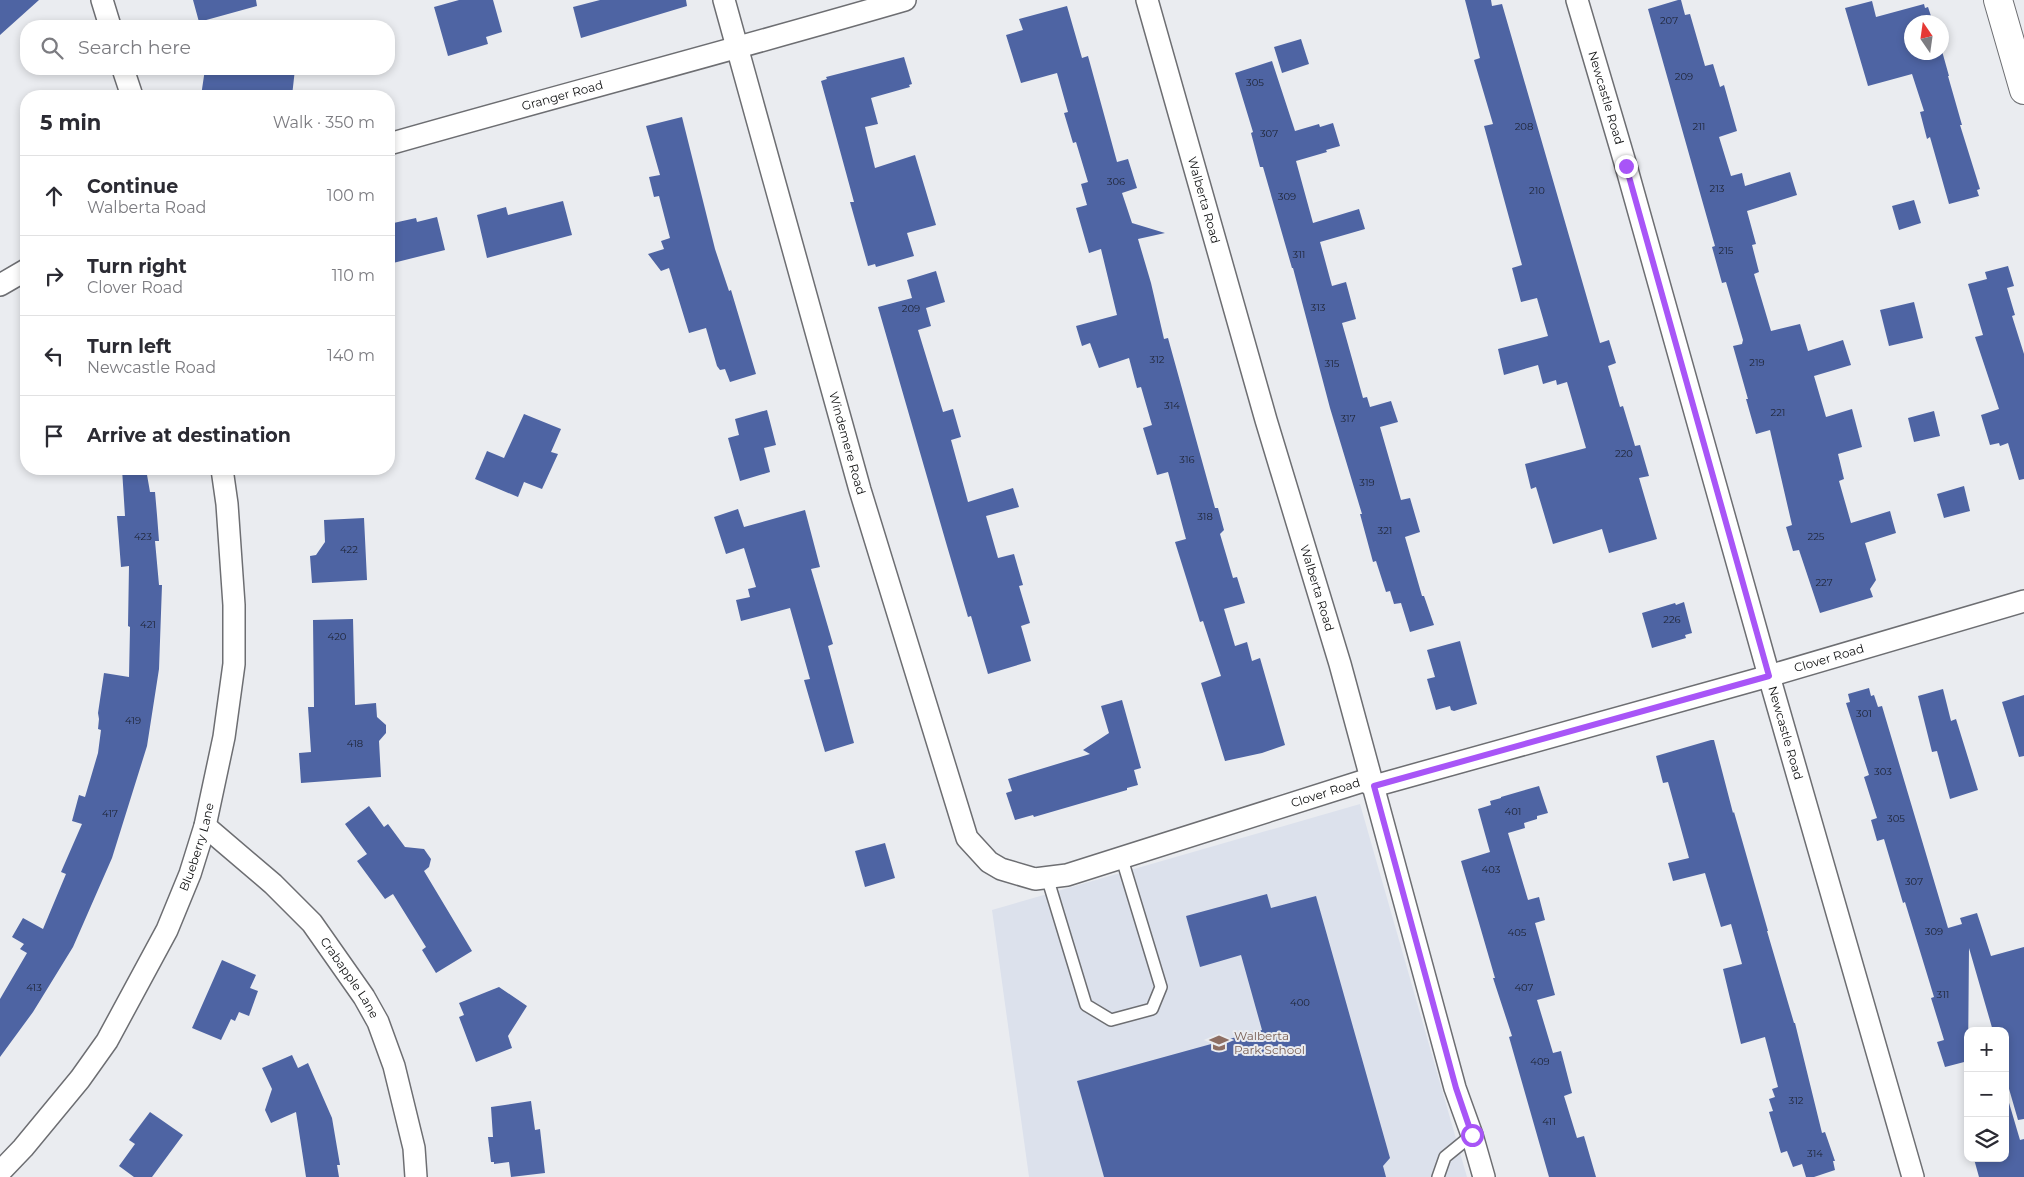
<!DOCTYPE html>
<meta charset="utf-8">
<style>
body{margin:0;font-family:Montserrat,sans-serif;background:#f7f7f7;color:#2b2b33}
.controls{position:absolute;right:15px;bottom:15px;display:grid;overflow:hidden;border-radius:10px;box-shadow:0 2px 8px #0003}
.controls button{width:45px;height:45px;display:grid;place-items:center;padding:0;border:0;border-bottom:1px solid #e1e1e2;background:#fff;color:#2b2b33;font:25px sans-serif}
.compass{position:absolute;left:1904px;top:15px;width:45px;height:45px;border-radius:50%;background:#fff;box-shadow:0 2px 8px #0003;rotate:347deg}
.stop{position:absolute;width:15px;height:15px;margin:-11px;border:4px solid #a855f7;border-radius:50%;background:#fff}
.stop.end{background:#a855f7;border-color:#fff;box-shadow:0 1px 5px #0008}
.list{margin:0;padding:0;list-style:none}
h2{display:flex;justify-content:space-between;align-items:center;height:65px;margin:0;padding:0 20px;font-size:21px}
h2 small{font-size:16px;font-weight:400;color:#7c7c81}
.list li{display:grid;grid-template-columns:32px 1fr auto;gap:15px;align-items:center;box-sizing:border-box;height:80px;padding:0 20px;border-top:1px solid #e1e1e2}
.list b{display:block;font-size:19px;white-space:nowrap}
.list p{margin:0;font-size:16px;white-space:nowrap;color:#7c7c81}
.list em{font-size:16px;font-style:normal;color:#7c7c81}
.icon{flex:none;width:28px;height:28px;fill:none;stroke:currentColor;stroke-width:2;stroke-linecap:round;stroke-linejoin:round}
.map{position:relative;flex:none;width:2024px;height:1177px;overflow:hidden}
.search{position:absolute;background:#fff;box-shadow:0 2px 8px #0003;left:20px;top:20px;width:375px;height:55px;display:flex;align-items:center;gap:12px;box-sizing:border-box;padding:0 18px;border-radius:20px;color:#7c7c81;font-size:19px}
.panel{position:absolute;background:#fff;box-shadow:0 2px 8px #0003;left:20px;top:90px;width:375px;height:385px;border-radius:20px}
.map>svg:first-child{display:block}
.built{fill:#dce1ec}
.building{fill:#4e64a3}
.lines{fill:none;stroke-linecap:round;stroke-linejoin:round}
.lane-casing{stroke:#6d6e72;stroke-width:14}
.street-casing{stroke:#6d6e72;stroke-width:24}
.secondary-casing{stroke:#6d6e72;stroke-width:30}
.lane{stroke:#fff;stroke-width:11}
.street{stroke:#fff;stroke-width:21}
.secondary{stroke:#fff;stroke-width:28}
.route{stroke:#a855f7;stroke-width:6}
.labels{text-anchor:middle;stroke-width:4;stroke-linejoin:round;paint-order:stroke}
.number-label{font-size:10px;fill:#1e2435}
.street-label{font-size:12px;fill:#0e0f10;stroke:#eaecf0}
.education-label{font-size:12px;fill:#785e54;stroke:#eaecf0;text-anchor:start}
</style>
<div class="map">
<svg width="2024" height="1177" viewBox="0 0 2024 1177">
<rect width="100%" height="100%" fill="#eaecf0"/>
<!-- built -->
<path class="built" d="M 1360,804 L 1467,1177 L 1029,1177 L 992,910 Z"/>
<!-- building -->
<path class="building" d="M 0,0 L 39,0 L 0,35 Z
M 193,0 L 256,0 L 257,6 L 199,22 Z
M 459,0 L 493,0 L 502,32 L 486,37 L 488,44 L 448,56 L 434,7 Z
M 600,0 L 686,0 L 687,6 L 581,38 L 573,7 Z
M 1465,0 L 1491,0 L 1492,6 L 1502,4 L 1600,343 L 1609,340 L 1616,363 L 1608,366 L 1620,407 L 1623,406 L 1635,446 L 1640,445 L 1649,476 L 1639,478 L 1657,539 L 1609,553 L 1602,529 L 1553,544 L 1536,487 L 1531,489 L 1525,464 L 1586,448 L 1567,382 L 1557,385 L 1556,380 L 1543,384 L 1538,365 L 1504,375 L 1498,349 L 1548,336 L 1537,298 L 1521,302 L 1512,268 L 1522,265 L 1484,126 L 1493,124 L 1474,60 L 1480,58 Z
M 1678,0 L 1681,0 L 1685,15 L 1690,14 L 1705,66 L 1713,64 L 1720,87 L 1724,85 L 1737,131 L 1719,137 L 1731,176 L 1742,173 L 1745,186 L 1790,172 L 1797,195 L 1747,211 L 1756,244 L 1752,245 L 1759,272 L 1754,274 L 1771,331 L 1800,324 L 1808,351 L 1843,340 L 1851,365 L 1814,376 L 1826,417 L 1852,409 L 1862,447 L 1838,454 L 1844,479 L 1839,481 L 1851,523 L 1890,511 L 1896,533 L 1865,543 L 1876,580 L 1870,589 L 1873,597 L 1820,613 L 1799,550 L 1793,551 L 1786,527 L 1792,525 L 1770,430 L 1756,434 L 1746,399 L 1748,399 L 1733,346 L 1742,344 L 1743,340 L 1726,282 L 1722,283 L 1712,247 L 1715,246 L 1648,9 Z
M 1872,1 L 1876,17 L 1924,4 L 1925,8 L 1928,7 L 1933,22 L 1912,22 L 1912,52 L 1942,52 L 1942,51 L 1949,76 L 1948,76 L 1962,125 L 1960,125 L 1980,189 L 1977,190 L 1979,196 L 1949,204 L 1930,137 L 1927,139 L 1920,112 L 1924,111 L 1912,74 L 1868,86 L 1845,8 Z
M 1067,6 L 1082,58 L 1088,56 L 1117,162 L 1128,159 L 1137,188 L 1122,193 L 1132,223 L 1165,233 L 1138,239 L 1151,283 L 1164,339 L 1168,338 L 1215,508 L 1218,508 L 1224,530 L 1220,534 L 1233,578 L 1237,577 L 1245,603 L 1224,609 L 1235,646 L 1247,642 L 1252,661 L 1260,658 L 1285,745 L 1262,753 L 1225,761 L 1201,683 L 1221,676 L 1203,621 L 1200,622 L 1175,542 L 1186,539 L 1168,472 L 1157,475 L 1143,428 L 1152,425 L 1141,387 L 1137,388 L 1129,358 L 1099,368 L 1090,343 L 1082,346 L 1076,326 L 1117,315 L 1101,249 L 1089,253 L 1076,208 L 1087,205 L 1081,184 L 1088,182 L 1076,142 L 1073,143 L 1064,113 L 1068,112 L 1057,73 L 1021,83 L 1006,35 L 1023,30 L 1019,19 Z
M 1301,39 L 1309,64 L 1282,73 L 1274,47 Z
M 904,57 L 912,84 L 909,85 L 910,87 L 871,98 L 878,124 L 865,127 L 875,168 L 915,155 L 936,225 L 907,233 L 914,256 L 876,267 L 875,264 L 868,266 L 850,202 L 854,202 L 821,81 L 827,79 L 826,77 Z
M 1272,61 L 1295,131 L 1319,124 L 1320,127 L 1333,123 L 1340,146 L 1326,150 L 1327,152 L 1296,161 L 1313,223 L 1359,209 L 1365,229 L 1320,242 L 1332,286 L 1346,282 L 1356,319 L 1342,323 L 1363,398 L 1367,397 L 1370,407 L 1391,401 L 1398,422 L 1380,427 L 1401,500 L 1410,498 L 1420,532 L 1405,537 L 1422,596 L 1424,596 L 1434,625 L 1410,632 L 1401,603 L 1394,604 L 1390,591 L 1386,592 L 1376,561 L 1373,562 L 1360,514 L 1362,514 L 1330,408 L 1293,268 L 1292,268 L 1263,167 L 1260,167 L 1251,133 L 1253,132 L 1235,73 Z
M 205,69 L 295,69 L 292,96 L 201,96 Z
M 682,117 L 715,249 L 729,291 L 731,290 L 756,374 L 730,382 L 725,369 L 720,370 L 717,366 L 706,328 L 689,333 L 669,268 L 661,271 L 648,254 L 664,249 L 661,241 L 670,238 L 659,196 L 654,197 L 649,177 L 660,175 L 646,126 Z
M 1914,200 L 1921,223 L 1899,230 L 1892,206 Z
M 563,201 L 572,235 L 487,258 L 477,215 L 506,207 L 508,215 Z
M 437,217 L 445,250 L 389,264 L 389,224 L 416,218 L 417,222 Z
M 2008,266 L 2014,286 L 2007,288 L 2015,315 L 2012,316 L 2024,354 L 2024,479 L 2019,480 L 2008,443 L 2000,446 L 1999,443 L 1990,445 L 1981,415 L 1999,409 L 1975,337 L 1983,335 L 1968,284 L 1987,279 L 1985,272 Z
M 936,271 L 945,302 L 926,308 L 931,326 L 918,330 L 943,412 L 953,409 L 961,437 L 951,440 L 968,502 L 1013,488 L 1019,507 L 986,516 L 998,558 L 1014,554 L 1023,585 L 1019,586 L 1030,623 L 1021,626 L 1031,661 L 988,674 L 971,616 L 968,617 L 947,546 L 878,307 L 912,298 L 907,280 Z
M 1914,302 L 1923,338 L 1889,346 L 1880,310 Z
M 767,410 L 776,445 L 764,448 L 770,472 L 740,481 L 728,438 L 739,435 L 735,419 Z
M 1934,411 L 1940,436 L 1914,442 L 1908,418 Z
M 524,414 L 561,429 L 551,452 L 558,454 L 542,489 L 524,482 L 518,497 L 475,479 L 487,451 L 504,458 Z
M 122,469 L 146,469 L 150,492 L 155,492 L 157,515 L 159,541 L 155,541 L 159,585 L 162,585 L 159,669 L 147,746 L 112,858 L 73,947 L 33,1012 L 0,1057 L 0,999 L 27,953 L 20,949 L 24,944 L 12,937 L 23,918 L 43,929 L 66,874 L 61,872 L 82,824 L 72,821 L 79,795 L 85,797 L 98,753 L 101,730 L 98,729 L 99,719 L 98,713 L 104,673 L 129,677 L 130,627 L 128,626 L 129,566 L 121,567 L 117,516 L 125,516 Z
M 1964,486 L 1970,511 L 1944,518 L 1937,494 Z
M 738,509 L 744,527 L 805,510 L 820,567 L 811,569 L 833,644 L 828,646 L 854,743 L 825,752 L 804,680 L 810,679 L 790,608 L 741,621 L 736,600 L 750,597 L 748,589 L 756,587 L 744,548 L 726,554 L 714,517 Z
M 364,518 L 367,580 L 312,583 L 310,556 L 316,555 L 325,542 L 324,520 Z
M 1684,602 L 1692,633 L 1685,635 L 1686,638 L 1652,648 L 1642,613 L 1675,603 L 1676,605 Z
M 353,619 L 355,705 L 376,703 L 377,717 L 386,725 L 386,733 L 379,741 L 381,777 L 301,783 L 299,753 L 311,752 L 308,707 L 314,707 L 313,620 Z
M 1460,641 L 1477,704 L 1454,711 L 1451,710 L 1450,706 L 1436,710 L 1427,679 L 1435,677 L 1427,650 Z
M 1869,688 L 1871,696 L 1874,695 L 1878,707 L 1882,706 L 1948,928 L 1962,924 L 1960,918 L 1977,913 L 1991,956 L 2024,947 L 2024,1119 L 2018,1120 L 2005,1075 L 2005,1031 L 1993,1031 L 1969,948 L 1968,1061 L 1945,1067 L 1937,1042 L 1944,1040 L 1931,998 L 1934,997 L 1905,902 L 1903,903 L 1884,839 L 1877,841 L 1871,820 L 1877,818 L 1864,777 L 1869,775 L 1846,703 L 1850,702 L 1848,694 Z
M 1943,689 L 1951,721 L 1956,719 L 1978,790 L 1950,799 L 1937,751 L 1932,752 L 1918,696 Z
M 2024,695 L 2024,756 L 2019,757 L 2002,702 Z
M 1122,700 L 1141,768 L 1134,770 L 1138,785 L 1127,788 L 1127,790 L 1034,817 L 1033,815 L 1015,820 L 1006,793 L 1012,791 L 1008,779 L 1090,754 L 1083,750 L 1109,733 L 1101,706 Z
M 1711,740 L 1714,740 L 1733,813 L 1734,812 L 1768,931 L 1767,931 L 1794,1023 L 1795,1023 L 1822,1133 L 1825,1132 L 1835,1161 L 1833,1161 L 1835,1170 L 1814,1177 L 1806,1177 L 1802,1164 L 1793,1167 L 1787,1151 L 1781,1153 L 1769,1112 L 1773,1111 L 1769,1099 L 1775,1097 L 1772,1089 L 1778,1087 L 1765,1037 L 1741,1044 L 1723,969 L 1742,964 L 1731,924 L 1721,927 L 1705,873 L 1673,881 L 1668,863 L 1689,858 L 1668,782 L 1663,783 L 1656,756 Z
M 1539,786 L 1548,813 L 1537,816 L 1537,819 L 1524,823 L 1525,828 L 1508,833 L 1528,900 L 1539,897 L 1545,920 L 1535,923 L 1555,995 L 1537,1000 L 1553,1053 L 1561,1051 L 1572,1093 L 1564,1096 L 1577,1138 L 1584,1136 L 1596,1177 L 1549,1177 L 1509,1037 L 1512,1036 L 1493,978 L 1495,978 L 1461,861 L 1490,852 L 1478,809 L 1491,805 L 1490,801 L 1501,798 L 1501,797 Z
M 369,806 L 384,827 L 388,824 L 405,847 L 424,849 L 431,859 L 429,867 L 424,871 L 472,951 L 436,973 L 422,950 L 426,947 L 393,894 L 385,899 L 357,861 L 367,854 L 345,824 Z
M 885,843 L 895,878 L 865,887 L 855,851 Z
M 1267,894 L 1271,908 L 1316,896 L 1390,1158 L 1383,1166 L 1386,1177 L 1104,1177 L 1077,1081 L 1262,1030 L 1241,955 L 1200,967 L 1186,916 Z
M 222,960 L 256,975 L 250,988 L 258,991 L 249,1016 L 239,1012 L 235,1021 L 231,1019 L 221,1040 L 192,1028 Z
M 499,987 L 527,1006 L 508,1036 L 512,1048 L 476,1062 L 459,1017 L 464,1015 L 459,1003 Z
M 292,1055 L 298,1068 L 308,1063 L 332,1118 L 340,1165 L 337,1165 L 339,1177 L 306,1177 L 296,1112 L 271,1123 L 265,1110 L 272,1089 L 262,1068 Z
M 2005,1096 L 2007,1096 L 2020,1140 L 2024,1139 L 2024,1177 L 1979,1177 L 1974,1159 L 2005,1158 Z
M 531,1101 L 535,1130 L 540,1129 L 545,1173 L 511,1177 L 509,1162 L 494,1164 L 494,1162 L 491,1162 L 488,1137 L 493,1137 L 491,1107 Z
M 150,1112 L 183,1135 L 152,1177 L 134,1177 L 119,1166 L 135,1144 L 129,1140 Z"/>
<g class="lines">
<!-- lane casing -->
<g class="lane-casing">
<path id="lane" d="M 1047,877 L 1086,1005 L 1111,1020 L 1152,1009 L 1161,987 L 1122,859
M 1438,1177 L 1445,1157 L 1472,1135"/>
</g>
<!-- street casing -->
<g class="street-casing">
<g id="street">
<path d="M 102,0 L 110,26"/>
<path id="s1" d="M 724,0 L 860,490 L 967,838 L 989,862 L 1001,869 L 1035,879 L 1067,875 L 1363,781 L 1374,786 L 1769,676 L 2024,601"/>
<path id="s2" d="M 1147,0 L 1266,420 L 1340,664 L 1455,1088 L 1472,1135 L 1484,1177"/>
<path id="s3" d="M 1577,0 L 1626,166 L 1769,676 L 1913,1177"/>
<path d="M 123,69 L 132,96"/>
<path id="s4" d="M 389,144 C 561,95 733,50 905,0"/>
<path d="M 0,285 L 26,270"/>
<path id="s5" d="M 205,826 L 273,884 L 312,923 L 364,997 L 378,1022 L 394,1066 L 414,1148 L 416,1177"/>
<path id="s6" d="M 0,1172 L 23,1148 L 80,1079 L 107,1041 L 167,930 L 190,874 L 205,826 L 224,737 L 234,664 L 234,605 L 227,504 L 222,469"/>
</g>
</g>
<!-- secondary casing -->
<g class="secondary-casing">
<path id="secondary" d="M 1998,0 L 2024,90"/>
</g>
<!-- lane -->
<use href="#lane" class="lane"/>
<!-- street -->
<use href="#street" class="street"/>
<!-- secondary -->
<use href="#secondary" class="secondary"/>
</g>
<g class="lines">
<!-- route -->
<path class="route" d="M 1472,1135 L 1456,1088 L 1374,786 L 1769,676 L 1626,166"/>
</g>
<!-- icons -->
<defs>
<g id="school-bare" transform="scale(1.5)"><path d="M0-5L7-2L0 1L-7-2ZM-4 1L0 2.5L4 1V4Q0 6-4 4Z" fill="#8d6e63" stroke="#eaecf0" stroke-width="2.5" paint-order="stroke"/></g>
</defs>
<g fill-rule="evenodd">
<use href="#school-bare" x="1219" y="1043"/>
</g>
<g class="labels">
<!-- number labels -->
<g class="number-label">
<text x="1669" y="24">207</text>
<text x="1684" y="80">209</text>
<text x="1255" y="86">305</text>
<text x="1524" y="130">208</text>
<text x="1699" y="130">211</text>
<text x="1269" y="137">307</text>
<text x="1116" y="185">306</text>
<text x="1717" y="192">213</text>
<text x="1537" y="194">210</text>
<text x="1287" y="200">309</text>
<text x="1726" y="254">215</text>
<text x="1299" y="258">311</text>
<text x="1318" y="311">313</text>
<text x="911" y="312">209</text>
<text x="1157" y="363">312</text>
<text x="1757" y="366">219</text>
<text x="1332" y="367">315</text>
<text x="1172" y="409">314</text>
<text x="1778" y="416">221</text>
<text x="1348" y="422">317</text>
<text x="1624" y="457">220</text>
<text x="1187" y="463">316</text>
<text x="1367" y="486">319</text>
<text x="1205" y="520">318</text>
<text x="1385" y="534">321</text>
<text x="143" y="540">423</text>
<text x="1816" y="540">225</text>
<text x="349" y="553">422</text>
<text x="1824" y="586">227</text>
<text x="1672" y="623">226</text>
<text x="148" y="628">421</text>
<text x="337" y="640">420</text>
<text x="1864" y="717">301</text>
<text x="133" y="724">419</text>
<text x="355" y="747">418</text>
<text x="1883" y="775">303</text>
<text x="1513" y="815">401</text>
<text x="110" y="817">417</text>
<text x="1896" y="822">305</text>
<text x="1491" y="873">403</text>
<text x="1914" y="885">307</text>
<text x="1934" y="935">309</text>
<text x="1517" y="936">405</text>
<text x="34" y="991">413</text>
<text x="1524" y="991">407</text>
<text x="1943" y="998">311</text>
<text x="1300" y="1006">400</text>
<text x="1540" y="1065">409</text>
<text x="1796" y="1104">312</text>
<text x="1549" y="1125">411</text>
<text x="1815" y="1157">314</text>
</g>
<!-- street labels -->
<g class="street-label">
<text dy="4" stroke="none"><textPath href="#s4" startOffset="180">Granger Road</textPath></text>
<text dy="4" stroke="none"><textPath href="#s3" startOffset="102">Newcastle Road</textPath></text>
<text dy="4" stroke="none"><textPath href="#s2" startOffset="208">Walberta Road</textPath></text>
<text dy="4" stroke="none"><textPath href="#s1" startOffset="460">Windemere Road</textPath></text>
<text dy="4" stroke="none"><textPath href="#s2" startOffset="612">Walberta Road</textPath></text>
<text dy="4" stroke="none"><textPath href="#s1" startOffset="1782">Clover Road</textPath></text>
<text dy="4" stroke="none"><textPath href="#s3" startOffset="762">Newcastle Road</textPath></text>
<text dy="4" stroke="none"><textPath href="#s1" startOffset="1258">Clover Road</textPath></text>
<text dy="4" stroke="none"><textPath href="#s6" startOffset="384">Blueberry Lane</textPath></text>
<text dy="4" stroke="none"><textPath href="#s5" startOffset="211">Crabapple Lane</textPath></text>
</g>
<!-- education labels -->
<g class="education-label">
<text x="1234" y="1040">Walberta<tspan x="1234" dy="14">Park School</tspan></text>
</g>
</g>
</svg>
<div class="controls">
<button>+</button>
<button>−</button>
<button><svg class="icon" aria-label="layers" viewBox="0 0 24 24"><path d="M12 4l9 5-9 5-9-5zM3 14l9 5 9-5"/></svg></button>
</div>
<svg class="compass" viewBox="-18 -18 36 36"><path d="M0-13l5 13h-10z" fill="#e53935"/><path d="M0 13l5-13h-10z" fill="#7c7c81"/></svg>
<div class="stop" style="left:1472px;top:1135px"></div>
<div class="stop end" style="left:1626px;top:166px"></div>
<div class="search"><svg class="icon" aria-label="search" viewBox="0 0 24 24"><circle cx="10" cy="10" r="6"/><path d="M15 15l6 6"/></svg>Search here</div>
<section class="panel">
<h2>5 min<small>Walk · 350 m</small></h2>
<ul class="list">
<li><svg class="icon" aria-label="ahead" viewBox="0 0 24 24"><path d="M12 20V5M6 11l6-6 6 6"/></svg><div><b>Continue</b><p>Walberta Road</p></div><em>100 m</em></li>
<li><svg class="icon" aria-label="right" viewBox="0 0 24 24"><path d="M7 20v-9h11M14 6l5 5-5 5"/></svg><div><b>Turn right</b><p>Clover Road</p></div><em>110 m</em></li>
<li><svg class="icon" aria-label="left" viewBox="0 0 24 24"><path d="M17 20v-9H6M10 6l-5 5 5 5"/></svg><div><b>Turn left</b><p>Newcastle Road</p></div><em>140 m</em></li>
<li><svg class="icon" aria-label="arrive" viewBox="0 0 24 24"><path d="M6 21V4h12l-3 4 3 4H6"/></svg><div><b>Arrive at destination</b></div></li>
</ul>
</section>
</div>
